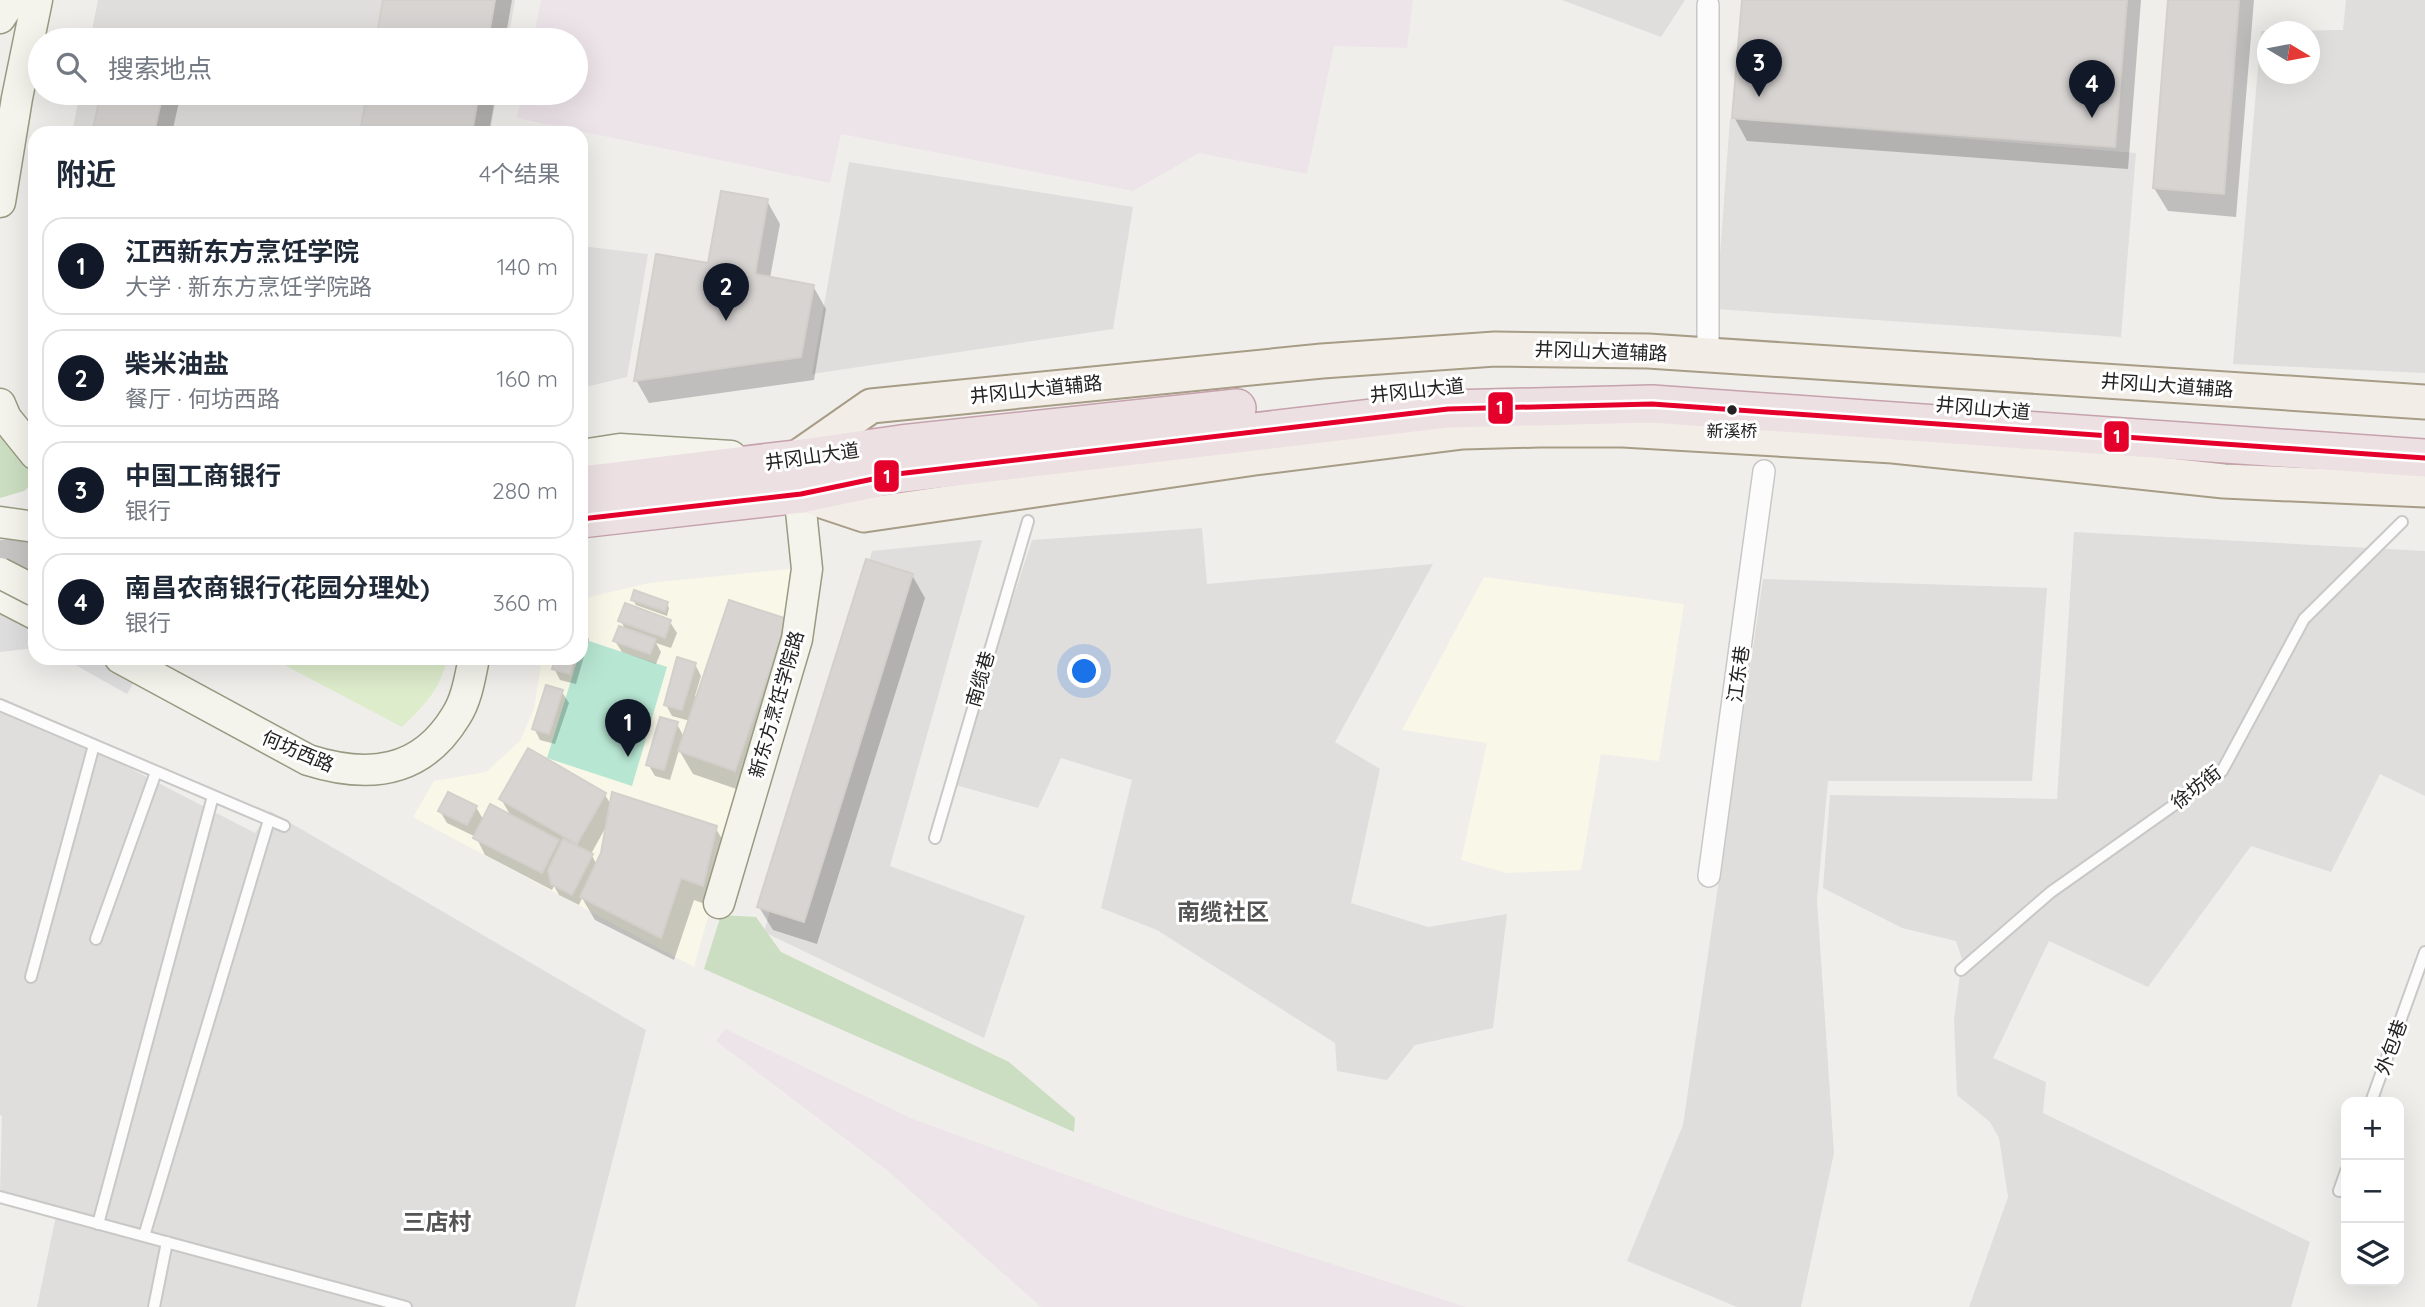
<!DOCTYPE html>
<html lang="zh">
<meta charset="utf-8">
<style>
body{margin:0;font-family:Quicksand,"Noto Sans SC",sans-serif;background:#f6f6f7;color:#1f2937}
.controls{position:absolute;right:21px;bottom:21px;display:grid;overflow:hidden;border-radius:14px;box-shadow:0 7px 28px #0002}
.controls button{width:63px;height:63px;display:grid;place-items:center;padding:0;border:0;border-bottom:2px solid #e0e1e3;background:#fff;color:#1f2937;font:35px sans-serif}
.compass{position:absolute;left:2257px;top:21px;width:63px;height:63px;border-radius:50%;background:#fff;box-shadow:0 7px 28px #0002;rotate:100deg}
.you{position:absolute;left:1085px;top:672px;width:24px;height:24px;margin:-18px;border:5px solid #fff;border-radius:50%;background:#1a73e8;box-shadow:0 0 0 10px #1a73e833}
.badge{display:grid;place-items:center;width:46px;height:46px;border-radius:50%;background:#111827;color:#fff;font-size:23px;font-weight:700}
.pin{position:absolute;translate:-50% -58px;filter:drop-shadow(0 2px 4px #0008)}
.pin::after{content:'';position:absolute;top:37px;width:24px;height:21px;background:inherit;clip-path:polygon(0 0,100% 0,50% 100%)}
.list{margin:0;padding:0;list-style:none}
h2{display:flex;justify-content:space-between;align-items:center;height:91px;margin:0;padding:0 28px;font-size:30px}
h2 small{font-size:23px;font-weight:400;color:#747a83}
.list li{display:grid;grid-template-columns:46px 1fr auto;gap:21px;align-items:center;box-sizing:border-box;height:98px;margin:0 14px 14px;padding:0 14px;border:2px solid #e0e1e3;border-radius:21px}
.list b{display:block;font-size:26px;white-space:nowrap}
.list p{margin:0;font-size:23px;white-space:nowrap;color:#747a83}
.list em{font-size:23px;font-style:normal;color:#747a83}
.icon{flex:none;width:38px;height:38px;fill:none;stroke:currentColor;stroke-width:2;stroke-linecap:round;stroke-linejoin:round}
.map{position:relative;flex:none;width:2425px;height:1307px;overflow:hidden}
.search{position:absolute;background:#fff;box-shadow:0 7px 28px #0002;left:28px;top:28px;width:560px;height:77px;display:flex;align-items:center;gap:18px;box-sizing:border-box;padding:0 24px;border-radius:38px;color:#747a83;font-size:26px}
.panel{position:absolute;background:#fff;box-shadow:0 7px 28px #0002;left:28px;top:126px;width:560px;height:539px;border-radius:21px}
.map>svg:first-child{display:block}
.residential{fill:#dfdedc;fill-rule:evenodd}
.industrial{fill:#ede4e9}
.education{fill:#f8f7e8}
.grass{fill:#ddeccb}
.forest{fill:#cbdec1}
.pitch{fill:#b7e6d2}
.parking{fill:#e0dfde}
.pier{fill:#dedddd}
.shadow{fill:#0003;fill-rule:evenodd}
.building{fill:#d7d4d2;stroke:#d3d0cc;stroke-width:2}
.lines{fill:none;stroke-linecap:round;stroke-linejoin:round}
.highway-tunnel{stroke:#c7c5c3;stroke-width:37;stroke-dasharray:37 18;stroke-linecap:butt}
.lane-casing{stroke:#c9c8c7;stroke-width:14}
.street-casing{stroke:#c9c8c7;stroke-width:24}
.secondary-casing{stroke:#999a82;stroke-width:33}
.primary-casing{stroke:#a79c86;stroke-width:37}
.highway-casing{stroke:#c5a2ac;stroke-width:40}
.lane{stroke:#fdfcfc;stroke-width:10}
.street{stroke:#fdfcfc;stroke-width:21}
.secondary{stroke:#f4f4ed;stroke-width:30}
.primary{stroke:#f3ede7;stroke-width:33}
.highway{stroke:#ece0e2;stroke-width:37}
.secondary-bridge-casing{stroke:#999a82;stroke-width:33;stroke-linecap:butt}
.secondary-bridge{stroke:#f4f4ed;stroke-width:30}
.bus-1-casing{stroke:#fff;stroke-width:10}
.bus-1{stroke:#e4002b;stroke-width:5}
.bus-dot{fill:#222;stroke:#fff;stroke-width:2.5}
.labels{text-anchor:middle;stroke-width:6;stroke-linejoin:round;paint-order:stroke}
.bus-label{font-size:17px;fill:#222;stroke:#fff}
.street-label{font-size:19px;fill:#222;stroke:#fff}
.quarter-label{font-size:23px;font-weight:bold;fill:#555;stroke:#fff}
.line-badge{stroke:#fff;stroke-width:2.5}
.badge-label{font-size:19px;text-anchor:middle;font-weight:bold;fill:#fff}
</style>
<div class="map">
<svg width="2425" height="1307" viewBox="0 0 2425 1307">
<rect width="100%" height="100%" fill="#f0eeeb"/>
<!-- residential -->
<path class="residential" d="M 98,0 L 515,0 L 508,40 L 90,40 Z
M 1562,0 L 1685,0 L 1661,37 Z
M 2346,0 L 2425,0 L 2425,373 L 2233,364 L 2261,31 L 2343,30 ZM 2268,32 L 2310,32 L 2310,74 L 2268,74 Z
M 80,93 L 497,93 L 491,126 L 497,133 L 72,133 Z
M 849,162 L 1133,207 L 1113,329 L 812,374 Z
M 1202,528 L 1207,584 L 1433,564 L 1335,742 L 1380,769 L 1351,903 L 1428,927 L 1507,914 L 1493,1028 L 1415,1045 L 1387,1080 L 1337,1071 L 1335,1043 L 1157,930 L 1101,908 L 1132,780 L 1061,758 L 1038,808 L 952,784 L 1032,540 Z
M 2074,532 L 2425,551 L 2425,796 L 2380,774 L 2331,872 L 2251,846 L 2148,987 L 2049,941 L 1993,1058 L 2046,1082 L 2043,1113 L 2310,1242 L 2291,1307 L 1969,1307 L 2008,1197 L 1999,1138 L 1990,1122 L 1957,1095 L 1954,1020 L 1962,959 L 1956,941 L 1902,928 L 1823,888 L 1830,795 L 2057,799 Z
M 982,540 L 890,866 L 1025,916 L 984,1038 L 764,932 L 872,551 Z
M 1763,579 L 2047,588 L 2032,781 L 1828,781 L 1817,900 L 1834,1153 L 1801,1307 L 1737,1307 L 1627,1261 L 1683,1125 Z
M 0,701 L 255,833 L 270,811 L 646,1030 L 575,1307 L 37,1307 L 57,1211 L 0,1195 L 2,1116 L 0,1115 Z"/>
<!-- industrial -->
<path class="industrial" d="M 541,0 L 1413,0 L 1407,48 L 1334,46 L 1307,174 L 1199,153 L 1133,191 L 841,134 L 830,183 L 517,118 L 522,93 L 576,93 L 576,40 L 533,40 Z
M 725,1029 L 913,1119 L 1158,1208 L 1466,1307 L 1041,1307 L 888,1171 L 716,1041 Z"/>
<!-- education -->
<path class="education" d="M 800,568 L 791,621 L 694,967 L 413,817 L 434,781 L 486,772 L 520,741 L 534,709 L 542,658 L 581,658 L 581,599 L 649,583 Z
M 1484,577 L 1684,604 L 1659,761 L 1601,754 L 1581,870 L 1507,873 L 1461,860 L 1487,743 L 1402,730 Z"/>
<!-- grass -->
<path class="grass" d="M 271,658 L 447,658 C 440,691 425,704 402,727 Z"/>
<!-- forest -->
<path class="forest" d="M 0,436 L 35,466 L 35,482 L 24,491 L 0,498 Z
M 721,915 L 756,917 L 781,952 L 1009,1062 L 1075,1118 L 1074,1132 L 704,969 Z"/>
<!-- pitch -->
<path class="pitch" d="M 583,639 L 667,667 L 632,786 L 547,758 L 578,658 L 581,658 Z"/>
<!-- parking -->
<path class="parking" d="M 1730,119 L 2136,153 L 2121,337 L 1716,309 Z
M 581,246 L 648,254 L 627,377 L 581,388 Z"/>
<!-- pier -->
<path class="pier" d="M 0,539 L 35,559 L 35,648 L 0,652 Z
M 63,658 L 148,658 L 127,694 Z"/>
<!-- shadow -->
<path class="shadow" d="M 385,0 L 512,0 L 505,40 L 378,40 Z
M 1744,0 L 2141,0 L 2128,169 L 1747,141 L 1734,117 Z
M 2170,0 L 2254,0 L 2236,217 L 2168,211 L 2154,188 Z
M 103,93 L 181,93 L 172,133 L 94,133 Z
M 369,93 L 496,93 L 489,133 L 362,133 Z
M 767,201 L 780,224 L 770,278 L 813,286 L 826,309 L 814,380 L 649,403 L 636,380 L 710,265 Z
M 912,575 L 925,598 L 817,944 L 773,930 L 759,907 Z
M 633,600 L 667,603 L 669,608 L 667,616 L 636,605 Z
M 620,620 L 670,622 L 677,633 L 671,648 L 656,643 L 661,652 L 656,664 L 622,652 L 615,641 L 626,630 Z
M 786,621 L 748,793 L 693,774 L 679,750 L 670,780 L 655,776 L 648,764 L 677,724 L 684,737 L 690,721 L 672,716 L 666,705 L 695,664 L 701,676 L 695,696 L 698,697 Z
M 581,627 L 589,639 L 576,684 L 560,680 L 554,668 L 557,658 L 581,658 Z
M 562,692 L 569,703 L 555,744 L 540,740 L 534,728 Z
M 605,795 L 612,806 L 715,827 L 729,851 L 716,908 L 694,900 L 674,960 L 595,920 L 582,898 L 579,905 L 559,895 L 554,886 L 552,890 L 485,855 L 476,837 L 447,823 L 440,811 L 476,807 L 484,821 L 512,818 L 501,799 ZM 607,825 L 603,854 L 597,865 L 591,854 Z"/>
<!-- building -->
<path class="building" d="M 383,0 L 495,0 L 488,40 L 376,40 Z
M 1742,0 L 2127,0 L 2115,147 L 1732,118 Z
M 2168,0 L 2239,0 L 2224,194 L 2153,188 Z
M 101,93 L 163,93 L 154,133 L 92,133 Z
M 367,93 L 479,93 L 472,133 L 360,133 Z
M 721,191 L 768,199 L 755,274 L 814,285 L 801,357 L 634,381 L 656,254 L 708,263 Z
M 866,559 L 913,574 L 804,922 L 757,907 Z
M 634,590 L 668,602 L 665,611 L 631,600 Z
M 729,600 L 787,619 L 735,771 L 678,751 Z
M 625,603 L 671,620 L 665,638 L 618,621 Z
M 619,626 L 656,639 L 650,654 L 613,641 Z
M 677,657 L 696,663 L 682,710 L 664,705 Z
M 555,658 L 574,658 L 570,674 L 552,669 Z
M 546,685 L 563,690 L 549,734 L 532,729 Z
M 660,717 L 678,722 L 664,770 L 646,765 Z
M 528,748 L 606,793 L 577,844 L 499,799 Z
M 448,792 L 477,806 L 467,825 L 438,811 Z
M 612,792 L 717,826 L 703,886 L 681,878 L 661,938 L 580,897 L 601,853 Z
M 490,804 L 559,840 L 542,873 L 473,838 Z
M 563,839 L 593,854 L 572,895 L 551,884 L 548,870 Z"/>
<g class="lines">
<!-- highway-tunnel -->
<path class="highway-tunnel" d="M 0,559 L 35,554"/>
<!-- lane casing -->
<g class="lane-casing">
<path id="lane" d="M 0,705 L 284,826
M 935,838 L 1028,521
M 96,939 L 156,772
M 1961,970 L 2051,892 L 2222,771 L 2304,619 L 2402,522
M 31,977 L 94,745
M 2371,1102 L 2425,952
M 2339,1191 L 2346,1171
M 0,1197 L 406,1307
M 98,1224 L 213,796
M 144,1236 L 269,820
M 154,1307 L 167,1242"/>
</g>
<!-- street casing -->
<g class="street-casing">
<path id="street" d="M 1708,355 L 1708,5
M 1709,876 L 1764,471"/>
</g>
<!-- secondary casing -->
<g class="secondary-casing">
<path id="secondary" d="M 0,18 L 12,0
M 0,202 L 17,98 L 37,0
M 0,404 L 6,418 L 35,454
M 581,455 L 620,449 L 731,456
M 0,522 L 35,527
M 0,596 L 35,614
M 120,658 L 308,760 C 368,779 421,774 456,716 C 467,699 470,677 474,658
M 719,903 L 797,639 L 807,569 L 797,472"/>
</g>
<!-- primary casing -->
<g class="primary-casing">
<path id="primary" d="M 795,459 L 871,406 L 1322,361 L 1495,349 L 1648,351 L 2425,402
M 801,494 L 864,515 L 1255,458 L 1463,432 L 1539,430 L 1623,430 L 1893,446 L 2224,481 L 2425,490"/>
</g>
<!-- highway casing -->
<g class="highway-casing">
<path id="highway" d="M 581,485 L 795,459 L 901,444 L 1237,408
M 581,519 L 801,494 L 897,474 L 1448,409 L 1652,404 L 2425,458"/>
</g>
<!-- lane -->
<use href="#lane" class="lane"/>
<!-- street -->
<use href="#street" class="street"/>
<!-- secondary -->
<use href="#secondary" class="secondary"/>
<!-- primary -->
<use href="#primary" class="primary"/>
<!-- highway -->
<use href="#highway" class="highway"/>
<!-- secondary-bridge casing -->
<g class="secondary-bridge-casing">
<path id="secondary-bridge" d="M 0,573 L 35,591"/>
</g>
<!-- secondary-bridge -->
<use href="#secondary-bridge" class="secondary-bridge"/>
<!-- bus-1 casing -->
<g class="bus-1-casing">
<path id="bus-1" d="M 581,519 L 801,494 L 897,474 L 1448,409 L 1652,404 L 2425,458"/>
</g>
<!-- bus-1 -->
<use href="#bus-1" class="bus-1"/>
</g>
<!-- markers -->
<circle class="bus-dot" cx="1732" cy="410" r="6"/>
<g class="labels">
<!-- bus labels -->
<g class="bus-label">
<text x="1732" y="437">新溪桥</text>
</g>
<!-- street labels -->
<g class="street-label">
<text transform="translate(1601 351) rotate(2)" y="7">井冈山大道辅路</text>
<text transform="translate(2167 385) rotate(4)" y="7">井冈山大道辅路</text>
<text transform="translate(1036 389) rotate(-6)" y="7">井冈山大道辅路</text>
<text transform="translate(1417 390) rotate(-6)" y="7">井冈山大道</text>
<text transform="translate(1983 408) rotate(5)" y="7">井冈山大道</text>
<text transform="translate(812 456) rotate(-8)" y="7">井冈山大道</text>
<text transform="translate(1738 674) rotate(-82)" y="7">江东巷</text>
<text transform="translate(980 679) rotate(-74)" y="7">南缆巷</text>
<text transform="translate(776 704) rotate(-74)" y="7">新东方烹饪学院路</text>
<text transform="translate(298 751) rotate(23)" y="7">何坊西路</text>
<text transform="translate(2196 787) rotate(-38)" y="7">徐坊街</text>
<text transform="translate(2391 1047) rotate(-70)" y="7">外包巷</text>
</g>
<!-- quarter labels -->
<g class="quarter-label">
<text x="1223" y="920">南缆社区</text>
<text x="437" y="1230">三店村</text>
</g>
</g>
<g class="line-badge">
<rect x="1487" y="391" width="27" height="34" rx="7" fill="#e4002b"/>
<rect x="2103" y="420" width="27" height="33" rx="7" fill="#e4002b"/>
<rect x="873" y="459" width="27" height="34" rx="7" fill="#e4002b"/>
</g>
<g class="badge-label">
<text x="1500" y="414">1</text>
<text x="2117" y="443">1</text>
<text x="887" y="483">1</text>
</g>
</svg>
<div class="controls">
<button>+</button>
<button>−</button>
<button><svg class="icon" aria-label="layers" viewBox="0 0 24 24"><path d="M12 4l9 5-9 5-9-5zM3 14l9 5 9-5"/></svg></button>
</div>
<svg class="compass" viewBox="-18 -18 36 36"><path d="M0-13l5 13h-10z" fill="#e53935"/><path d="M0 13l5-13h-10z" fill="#747a83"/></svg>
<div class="you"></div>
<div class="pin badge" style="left:628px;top:757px">1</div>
<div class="pin badge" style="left:726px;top:321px">2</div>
<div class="pin badge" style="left:1759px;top:97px">3</div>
<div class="pin badge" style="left:2092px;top:118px">4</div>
<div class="search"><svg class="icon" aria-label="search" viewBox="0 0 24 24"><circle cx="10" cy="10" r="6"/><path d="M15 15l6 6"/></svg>搜索地点</div>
<section class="panel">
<h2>附近<small>4个结果</small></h2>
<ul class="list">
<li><span class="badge">1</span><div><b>江西新东方烹饪学院</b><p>大学 · 新东方烹饪学院路</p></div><em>140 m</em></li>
<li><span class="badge">2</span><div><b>柴米油盐</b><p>餐厅 · 何坊西路</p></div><em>160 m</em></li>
<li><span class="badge">3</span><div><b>中国工商银行</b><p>银行</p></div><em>280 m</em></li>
<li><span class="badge">4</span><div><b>南昌农商银行(花园分理处)</b><p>银行</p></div><em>360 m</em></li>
</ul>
</section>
</div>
